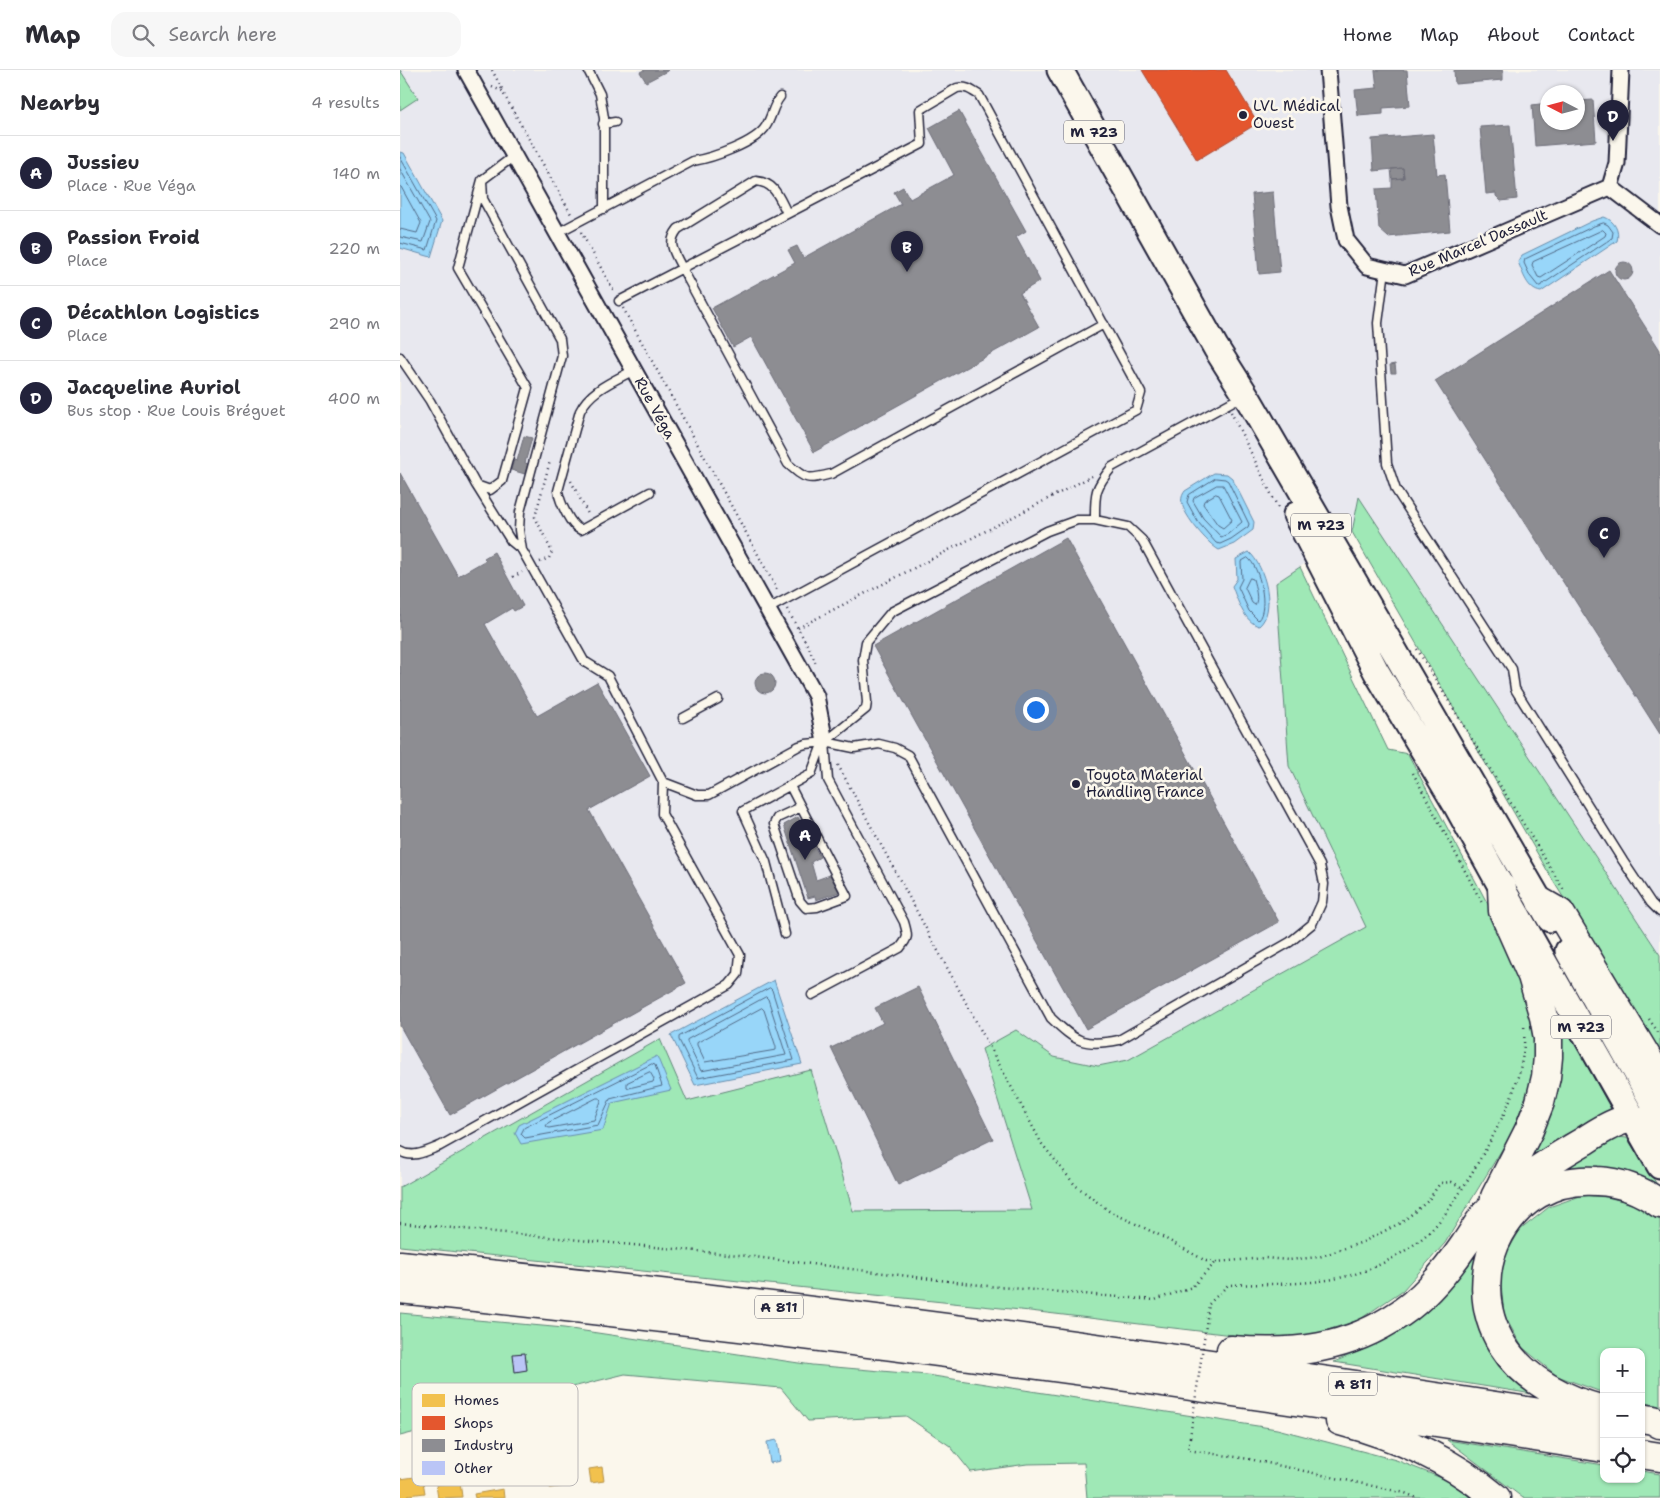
<!DOCTYPE html>
<meta charset="utf-8">
<style>
body{margin:0;font-family:"Shantell Sans",sans-serif;background:#f7f7f7;color:#2b2b33}
.controls{position:absolute;right:15px;bottom:15px;display:grid;overflow:hidden;border-radius:10px;box-shadow:0 1px 4px #0004}
.controls button{width:45px;height:45px;display:grid;place-items:center;padding:0;border:0;border-bottom:1px solid #e1e1e2;background:#fff;color:#2b2b33;font:25px sans-serif}
.compass{position:absolute;left:1140px;top:15px;width:45px;height:45px;border-radius:50%;background:#fff;box-shadow:0 1px 4px #0004;rotate:276deg}
.you{position:absolute;left:635px;top:639px;width:18px;height:18px;margin:-12px;border:4px solid #fff;border-radius:50%;background:#1a73e8;box-shadow:0 0 0 8px #1a73e833}
.badge{display:grid;place-items:center;width:32px;height:32px;border-radius:50%;background:#22223b;color:#fff;font-size:16px;font-weight:700}
.pin{position:absolute;translate:-50% -41px;filter:drop-shadow(0 1px 2px #0008)}
.pin::after{content:'';position:absolute;top:26px;width:18px;height:15px;background:inherit;clip-path:polygon(0 0,100% 0,50% 100%)}
.list{margin:0;padding:0;list-style:none}
h2{display:flex;justify-content:space-between;align-items:center;height:65px;margin:0;padding:0 20px;font-size:21px}
h2 small{font-size:16px;font-weight:400;color:#7c7c81}
.list li{display:grid;grid-template-columns:32px 1fr auto;gap:15px;align-items:center;box-sizing:border-box;height:75px;padding:0 20px;border-top:1px solid #e1e1e2}
.list b{display:block;font-size:19px;white-space:nowrap}
.list p{margin:0;font-size:16px;white-space:nowrap;color:#7c7c81}
.list em{font-size:16px;font-style:normal;color:#7c7c81}
.icon{flex:none;width:28px;height:28px;fill:none;stroke:currentColor;stroke-width:2;stroke-linecap:round;stroke-linejoin:round}
.map{position:relative;flex:none;width:1260px;height:1428px;overflow:hidden}
header{display:flex;align-items:center;gap:30px;box-sizing:border-box;height:70px;padding:0 25px;background:#fff;border-bottom:1px solid #e1e1e2}
header strong{font-size:24px}
nav{display:flex;gap:28px;margin-inline-start:auto;font-size:18px}
.search{width:350px;height:45px;background:#f7f7f7;display:flex;align-items:center;gap:12px;box-sizing:border-box;padding:0 18px;border-radius:15px;color:#7c7c81;font-size:19px}
main{display:flex}
aside{flex:1;background:#fff}
.map>svg:first-child{display:block}
.built{fill:#e8e8ef;fill-rule:evenodd}
.green{fill:#9fe8b6;stroke:#608578}
.water{fill:#98d6f9;stroke:#698ead}
.homes{fill:#f2c14e;stroke:#b49148}
.shops{fill:#e4572e;stroke:#aa4732}
.industry{fill:#8d8d92;stroke:#6d6d78}
.lines{fill:none;stroke-linecap:round;stroke-linejoin:round}
.shore{stroke:#516a87;stroke-width:1}
.building{fill:#bac5f6;stroke:#22223b}
.service-casing{stroke:#22223b;stroke-width:11}
.minor-casing{stroke:#22223b;stroke-width:19}
.primary-casing{stroke:#22223b;stroke-width:29}
.motorway-casing{stroke:#22223b;stroke-width:31}
.path{stroke:#22223b;stroke-width:2.5;stroke-dasharray:1 4;stroke-linecap:butt}
.service{stroke:#fbf7ec;stroke-width:8}
.minor{stroke:#fbf7ec;stroke-width:15}
.primary{stroke:#fbf7ec;stroke-width:25}
.motorway{stroke:#fbf7ec;stroke-width:28}
.path-bridge{stroke:#22223b;stroke-width:2.5;stroke-dasharray:1 4;stroke-linecap:butt}
.poi-dot{fill:#22223b;stroke:#fbf7ec;stroke-width:2}
.labels{text-anchor:middle;stroke-width:5;stroke-linejoin:round;paint-order:stroke}
.shield{fill:#fbf7ec;stroke:#636270;stroke-width:1}
.shield-label{font-size:14px;font-weight:bold;fill:#22223b}
.poi-label{font-size:15px;fill:#22223b;stroke:#fbf7ec;text-anchor:start}
.street-label{font-size:15px;fill:#22223b;stroke:#fbf7ec}
.key{fill:#fbf7ec;stroke:#bab7b7;stroke-width:1}
.key-label{font-size:14px;fill:#22223b}
</style>
<header>
<strong>Map</strong>
<div class="search"><svg class="icon" aria-label="search" viewBox="0 0 24 24"><circle cx="10" cy="10" r="6"/><path d="M15 15l6 6"/></svg>Search here</div>
<nav><a>Home</a><a>Map</a><a>About</a><a>Contact</a></nav>
</header>
<main>
<aside>
<h2>Nearby<small>4 results</small></h2>
<ul class="list">
<li><span class="badge">A</span><div><b>Jussieu</b><p>Place · Rue Véga</p></div><em>140 m</em></li>
<li><span class="badge">B</span><div><b>Passion Froid</b><p>Place</p></div><em>220 m</em></li>
<li><span class="badge">C</span><div><b>Décathlon Logistics</b><p>Place</p></div><em>290 m</em></li>
<li><span class="badge">D</span><div><b>Jacqueline Auriol</b><p>Bus stop · Rue Louis Bréguet</p></div><em>400 m</em></li>
</ul>
</aside>
<div class="map">
<svg width="1260" height="1428" viewBox="0 0 1260 1428">
<rect width="100%" height="100%" fill="#fbf7ec"/>
<filter id="ink" filterUnits="userSpaceOnUse"><feTurbulence type="fractalNoise" baseFrequency=".02" numOctaves="2"/><feDisplacementMap in="SourceGraphic" scale="10" xChannelSelector="R" yChannelSelector="G"/><feConvolveMatrix kernelMatrix="1 2 1 2 8 2 1 2 1" color-interpolation-filters="sRGB"/></filter>
<g filter="url(#ink)">
<!-- built -->
<path class="built" d="M 0,0 L 1260,0 L 1260,885 L 959,428 L 952,462 L 876,513 L 889,696 L 966,857 L 728,990 L 698,996 L 654,987 L 616,960 L 632,1140 L 453,1141 L 411,1000 L 287,1031 L 260,970 L 0,1117 ZM 1148,22 L 1178,22 L 1178,52 L 1148,52 Z"/>
<!-- green -->
<path class="green" d="M 0,0 L 18,28 L 0,40 Z
M 959,427 L 1260,885 L 1260,983 L 1155,814 L 952,462 Z
M 900,497 L 988,680 L 1008,684 L 1092,842 L 1120,901 L 1135,969 L 1133,1007 L 1112,1063 L 1045,1173 L 1003,1220 L 959,1250 L 915,1264 L 866,1269 L 630,1241 L 0,1176 L 0,1117 L 260,969 L 287,1031 L 411,1000 L 453,1141 L 632,1140 L 582,979 L 616,960 L 654,987 L 698,996 L 728,990 L 966,857 L 889,696 L 876,513 Z
M 1147,922 L 1212,1041 L 1164,1065 L 1116,1099 Z
M 1217,1067 L 1227,1068 L 1260,1119 L 1140,1107 Z
M 1183,1125 L 1207,1127 L 1238,1135 L 1260,1150 L 1260,1336 L 1241,1332 L 1241,1282 L 1204,1282 L 1204,1323 L 1157,1306 L 1122,1277 L 1104,1245 L 1100,1203 L 1106,1184 L 1120,1160 L 1149,1137 Z
M 1082,1178 L 1076,1206 L 1145,1326 L 934,1292 L 983,1271 L 1036,1233 Z
M 0,1243 L 164,1258 L 412,1295 L 527,1305 L 877,1359 L 996,1390 L 1049,1411 L 1071,1428 L 687,1428 L 684,1393 L 627,1394 L 571,1402 L 550,1376 L 506,1346 L 408,1351 L 381,1318 L 225,1304 L 128,1328 L 55,1352 L 0,1366 Z
M 1047,1370 L 1204,1395 L 1204,1409 L 1241,1409 L 1241,1401 L 1260,1404 L 1260,1428 L 1123,1428 Z"/>
<!-- water -->
<path class="water" d="M 0,82 L 4,83 L 42,151 L 31,187 L 0,178 Z
M 1204,147 C 1214,150 1220,161 1217,171 L 1141,222 C 1127,220 1123,203 1118,192 L 1122,185 L 1192,151 Z
M 814,403 L 827,404 L 832,408 L 854,452 L 853,460 L 834,474 L 819,480 C 808,474 784,446 782,433 C 781,429 782,425 785,421 Z
M 849,482 C 865,496 877,541 859,556 C 844,552 837,529 832,516 L 837,509 L 836,489 Z
M 374,910 L 402,994 L 295,1015 L 271,965 Z
M 257,986 L 271,1020 L 212,1033 L 203,1060 L 121,1074 L 115,1063 L 119,1055 Z
M 377,1370 L 380,1391 L 370,1393 L 367,1372 Z"/>
<!-- homes -->
<path class="homes" d="M 202,1397 L 204,1411 L 191,1413 L 189,1399 Z
M 165,1401 L 167,1416 L 150,1418 L 148,1403 Z
M 22,1406 L 25,1423 L 9,1425 L 9,1428 L 1,1428 L 0,1409 Z
M 60,1411 L 62,1427 L 38,1428 L 36,1415 Z
M 103,1419 L 104,1428 L 75,1428 L 74,1424 Z"/>
<!-- shops -->
<path class="shops" d="M 742,0 L 826,0 L 858,53 L 797,90 Z"/>
<!-- industry -->
<path class="industry" d="M 244,0 L 269,0 L 246,12 L 240,2 Z
M 975,0 L 1007,0 L 1010,36 L 983,38 L 983,44 L 958,46 L 955,20 L 977,18 Z
M 1054,0 L 1103,0 L 1103,10 L 1055,14 Z
M 1193,30 L 1196,71 L 1135,76 L 1132,35 L 1148,33 L 1148,52 L 1178,52 L 1178,31 Z
M 559,41 L 626,161 L 616,167 L 640,211 L 620,223 L 639,257 L 414,382 L 351,267 L 333,277 L 312,238 L 395,193 L 388,180 L 397,176 L 403,188 L 501,134 L 494,122 L 503,117 L 510,129 L 554,105 L 529,58 Z
M 1110,55 L 1117,129 L 1101,131 L 1096,126 L 1096,123 L 1086,124 L 1080,57 Z
M 1033,64 L 1037,105 L 1045,104 L 1050,161 L 988,167 L 979,159 L 976,119 L 992,118 L 992,109 L 1004,108 L 1003,98 L 974,101 L 972,69 Z
M 1003,98 L 1004,108 L 992,109 L 991,99 Z
M 873,122 L 880,202 L 859,204 L 852,124 Z
M1215 201a9 9 0 1 1 18 0a9 9 0 1 1-18 0Z
M 1209,200 L 1260,280 L 1260,664 L 1035,311 Z
M 995,294 L 996,303 L 991,303 L 990,295 Z
M 124,366 L 132,368 L 125,393 L 128,394 L 125,404 L 111,400 L 114,390 L 117,391 Z
M 0,403 L 58,506 L 86,490 L 84,488 L 94,482 L 123,536 L 114,541 L 112,538 L 85,554 L 137,646 L 197,612 L 250,706 L 189,740 L 286,913 L 50,1045 L 0,956 Z
M 666,468 L 879,852 L 686,959 L 473,576 Z
M355 613a10 10 0 1 1 20 0a10 10 0 1 1-20 0Z
M 398,747 L 420,787 L 411,792 L 416,810 L 430,805 L 439,822 L 416,830 L 415,826 L 408,828 L 384,755 Z
M 518,917 L 593,1069 L 498,1115 L 431,978 L 483,953 L 475,938 Z"/>
<g class="lines">
<!-- shore -->
<path class="shore" d="M 0,87 L 36,151 L 27,180 L 0,173
M 0,99 L 30,152 L 23,172 L 0,167
M 0,115 L 21,153 L 17,163 L 0,159
M 1204,153 L 1208,155 L 1213,162 L 1212,168 L 1140,216 L 1138,216 L 1130,206 L 1124,193 L 1125,189 L 1194,156 Z
M 1203,160 L 1206,163 L 1205,166 L 1141,208 L 1138,207 L 1132,195 L 1133,192 Z
M 816,408 L 825,409 L 828,411 L 849,454 L 848,457 L 831,469 L 820,474 L 816,473 L 798,452 L 787,432 L 789,425 Z
M 817,415 L 823,415 L 842,452 L 828,464 L 821,467 L 803,448 L 793,431 L 794,428 Z
M 816,424 L 819,425 L 832,450 L 823,458 L 818,455 L 803,434 L 804,431 Z
M 848,488 C 860,497 869,539 858,550 L 849,541 L 838,517 L 842,509 L 841,492 Z
M 850,508 L 853,509 C 855,517 859,529 855,535 L 852,533 L 845,518 Z
M 370,918 L 372,920 L 394,990 L 298,1008 L 279,970 L 279,967 Z
M 366,927 L 368,929 L 386,985 L 301,1001 L 287,972 L 287,970 Z
M 362,938 L 364,940 L 376,977 L 376,980 L 305,992 L 297,975 L 297,973 Z
M 252,994 L 255,995 L 262,1016 L 210,1029 L 198,1055 L 125,1068 L 121,1064 L 124,1058 Z
M 250,1002 L 254,1009 L 253,1012 L 229,1018 L 227,1017 L 227,1013 Z
M 197,1028 L 200,1028 L 201,1031 L 194,1050 L 149,1058 L 146,1056 L 148,1053 Z"/>
</g>
<!-- building -->
<path class="building" d="M 125,1283 L 127,1300 L 115,1302 L 113,1284 Z"/>
<g class="lines">
<!-- service casing -->
<g class="service-casing">
<path id="service" d="M 188,0 L 200,24 L 204,48 L 204,139
M 203,54 L 215,52
M 387,143 C 379,128 376,113 356,111 L 278,159 C 266,174 275,183 282,198 L 388,394 C 406,410 407,410 431,404 L 704,254
M 157,163 L 293,91 C 312,88 356,73 366,56 C 372,47 373,35 380,27
M 985,200 L 978,253 L 987,393 L 996,420 L 1112,599 L 1115,619 L 1223,791 L 1251,833 L 1260,842
M 219,231 L 522,74 L 520,40 L 557,18 C 566,16 571,20 579,25 L 741,323 L 736,340 L 368,539
M 0,287 L 30,331 L 76,415 L 90,420 L 102,411 L 128,318 L 58,198 L 82,110 L 114,86
M 234,300 C 214,311 190,320 180,341 L 158,421 C 160,432 170,456 181,460 L 250,422
M 76,415 L 111,471 L 122,480
M 695,450 C 695,423 694,419 712,397 L 837,329
M 283,648 L 318,629
M 263,712 L 297,725 L 309,725 L 399,676 L 406,674 L 425,672 L 454,678 L 479,674 L 495,678 L 508,685 L 651,948 C 676,972 684,977 719,970 L 890,872 L 912,854 L 922,832 L 924,814 L 920,795 L 742,470 L 728,457 L 695,450 L 677,450 L 647,461 L 491,542 L 466,572 L 463,590 L 467,632 L 466,639 L 425,672
M 390,716 L 447,826 L 417,837 L 406,838 L 400,831 L 374,754 L 377,748 L 401,737
M 385,864 L 366,792 L 343,741 L 411,704 L 423,672
M 412,925 L 500,878 C 509,867 508,866 504,852 L 428,710 L 425,672
M 0,1081 C 13,1089 27,1081 40,1076 L 329,915 L 338,904 L 340,885 L 262,744 L 263,712 L 233,654 L 208,606 L 184,591 L 122,480 L 119,460 L 120,442 L 162,286 L 160,269 L 83,129 L 82,110"/>
</g>
<!-- minor casing -->
<g class="minor-casing">
<path id="minor" d="M 66,0 L 416,626 L 425,672
M 928,0 L 939,136 L 946,170 L 967,196 L 1005,205 L 1210,117
M 1210,117 L 1217,93 L 1221,0
M 1210,117 L 1260,155"/>
</g>
<!-- primary casing -->
<g class="primary-casing">
<path id="primary" d="M 660,0 L 816,278 L 850,332 L 1150,849
M 896,445 L 976,601 L 1055,733 L 1102,818 L 1260,1096
M 1168,881 L 1260,1045"/>
</g>
<!-- motorway casing -->
<g class="motorway-casing">
<path id="motorway" d="M 1141,832 L 1160,843 L 1260,1009
M 1095,1127 L 1129,1060 L 1140,1032 L 1146,1007 L 1148,987 L 1148,968 L 1144,947 L 1132,906 L 1103,841 L 1102,818
M 0,1195 C 403,1235 804,1290 1204,1353
M 0,1219 C 403,1261 804,1314 1204,1378
M 831,1280 C 894,1285 947,1280 1001,1243 C 1026,1226 1048,1199 1065,1174 C 1073,1163 1079,1150 1089,1140 C 1117,1111 1150,1091 1184,1071 C 1196,1063 1210,1054 1224,1050 C 1236,1047 1249,1056 1260,1060
M 1204,1340 C 1167,1331 1124,1310 1103,1276 C 1058,1204 1108,1104 1197,1111 C 1219,1112 1242,1120 1260,1134
M 1241,1348 L 1253,1350 L 1260,1354
M 940,1351 C 997,1366 1050,1389 1096,1428
M 1241,1384 L 1260,1387"/>
</g>
<!-- path -->
<path class="path" d="M 92,0 L 102,19
M 92,17 L 102,21 L 171,144
M 181,162 L 215,223
M 223,238 L 379,523
M 831,342 L 878,438
M 171,411 L 188,444
M 140,492 L 149,488 L 152,482 L 135,447 L 150,391
M 113,507 L 122,502
M 387,539 L 409,578 L 416,594
M 398,558 L 694,405
M 1017,579 L 1165,822
M 438,695 L 642,1074 L 675,1115 L 709,1141 L 757,1164 L 806,1191 L 816,1192 L 865,1188 L 889,1190 L 919,1187 L 963,1172 L 1002,1152 L 1028,1131 L 1040,1113 L 1052,1112 L 1063,1118
M 1013,703 L 1082,833
M 1249,949 L 1260,965
M 0,1153 L 339,1185 L 588,1216 L 755,1230 L 792,1217 L 816,1192
M 809,1234 L 828,1215 C 876,1213 929,1217 974,1197 C 993,1189 1011,1178 1026,1165 C 1045,1148 1060,1123 1073,1101 C 1098,1059 1128,1006 1124,955
M 790,1367 L 788,1380 L 849,1389 L 1005,1423 L 1017,1428"/>
<!-- service -->
<use href="#service" class="service"/>
<!-- minor -->
<use href="#minor" class="minor"/>
<!-- primary -->
<use href="#primary" class="primary"/>
<!-- motorway -->
<use href="#motorway" class="motorway"/>
<!-- path-bridge -->
<path class="path-bridge" d="M 790,1367 L 809,1234"/>
</g>
</g>
<!-- markers -->
<g class="poi-dot">
<circle cx="843" cy="45" r="5"/>
<circle cx="676" cy="714" r="5"/>
</g>
<g class="labels">
<!-- shield labels -->
<g class="shield">
<rect x="664" y="50.5" width="60" height="23" rx="4"/>
<rect x="891" y="443.5" width="60" height="23" rx="4"/>
<rect x="1151" y="945.5" width="60" height="23" rx="4"/>
<rect x="355" y="1225.5" width="48" height="23" rx="4"/>
<rect x="929" y="1302.5" width="48" height="23" rx="4"/>
</g>
<g class="shield-label">
<text x="694" y="67">M 723</text>
<text x="921" y="460">M 723</text>
<text x="1181" y="962">M 723</text>
<text x="379" y="1242">A 811</text>
<text x="953" y="1319">A 811</text>
</g>
<!-- poi labels -->
<g class="poi-label">
<text x="853" y="41">LVL Médical<tspan x="853" dy="17">Ouest</tspan></text>
<text x="686" y="710">Toyota Material<tspan x="686" dy="17">Handling France</tspan></text>
</g>
<!-- street labels -->
<g class="street-label">
<text transform="translate(1078 173) rotate(-23)" y="5">Rue Marcel Dassault</text>
<text transform="translate(255 338) rotate(61)" y="5">Rue Véga</text>
</g>
</g>
<!-- legend -->
<rect x="12" y="1313" width="166" height="103" rx="8" class="key"/>
<rect x="22" y="1324" width="23" height="13" fill="#f2c14e"/>
<rect x="22" y="1346" width="23" height="14" fill="#e4572e"/>
<rect x="22" y="1369" width="23" height="13" fill="#8d8d92"/>
<rect x="22" y="1391" width="23" height="14" fill="#bac5f6"/>
<g class="key-label">
<text x="54" y="1335">Homes</text>
<text x="54" y="1358">Shops</text>
<text x="54" y="1380">Industry</text>
<text x="54" y="1403">Other</text>
</g>
</svg>
<div class="controls">
<button>+</button>
<button>−</button>
<button><svg class="icon" aria-label="locate" viewBox="0 0 24 24"><circle cx="12" cy="12" r="6"/><path d="M12 2v4M12 18v4M2 12h4M18 12h4"/></svg></button>
</div>
<svg class="compass" viewBox="-18 -18 36 36"><path d="M0-13l5 13h-10z" fill="#e53935"/><path d="M0 13l5-13h-10z" fill="#7c7c81"/></svg>
<div class="you"></div>
<div class="pin badge" style="left:405px;top:790px">A</div>
<div class="pin badge" style="left:507px;top:202px">B</div>
<div class="pin badge" style="left:1204px;top:488px">C</div>
<div class="pin badge" style="left:1213px;top:71px">D</div>
</div>
</main>
